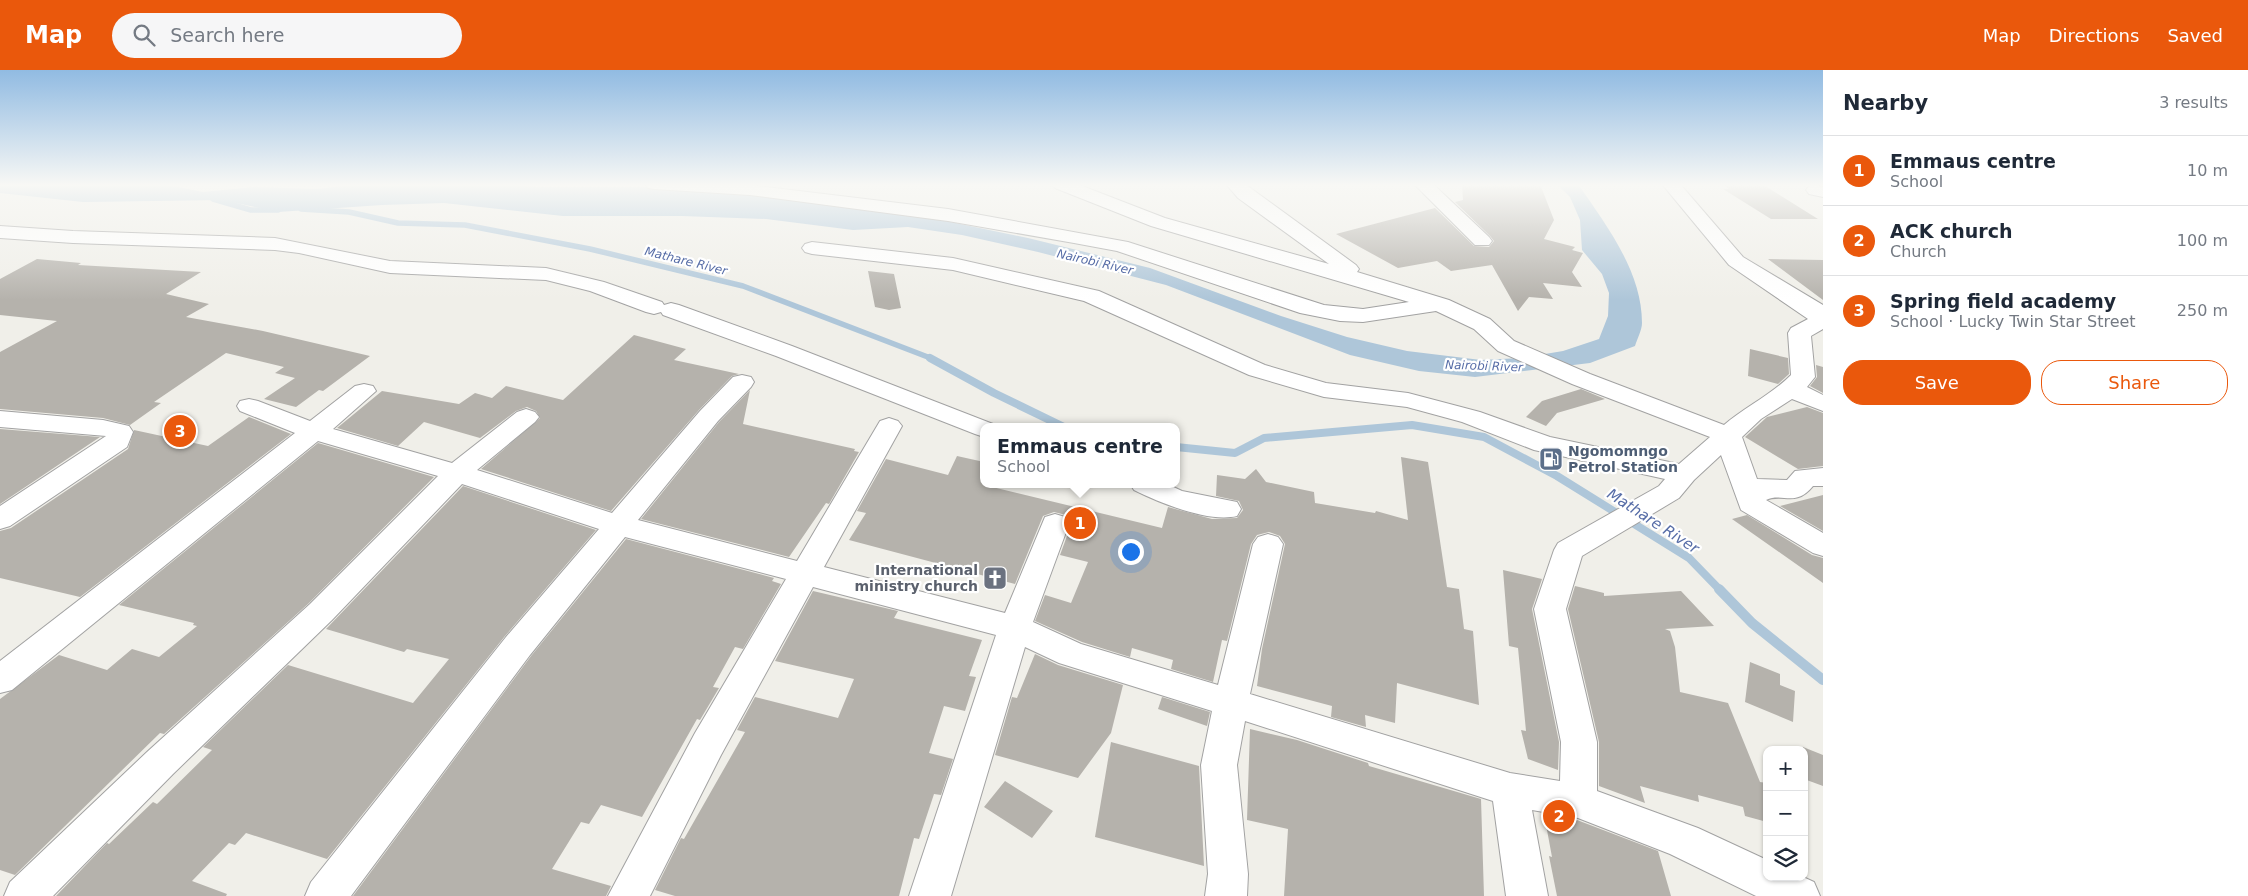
<!DOCTYPE html>
<meta charset="utf-8">
<style>
body{margin:0;font-family:"DejaVu Sans",sans-serif;background:#f6f6f7;color:#1f2937}
.controls{position:absolute;right:15px;bottom:15px;display:grid;overflow:hidden;border-radius:10px;box-shadow:0 1px 4px #0004}
.controls button{width:45px;height:45px;display:grid;place-items:center;padding:0;border:0;border-bottom:1px solid #e0e1e3;background:#fff;color:#1f2937;font:25px sans-serif}
.you{position:absolute;left:1130px;top:481px;width:18px;height:18px;margin:-12px;border:4px solid #fff;border-radius:50%;background:#1a73e8;box-shadow:0 0 0 8px #1a73e833}
.badge{display:grid;place-items:center;width:32px;height:32px;border-radius:50%;background:#ea580c;color:#fff;font-size:16px;font-weight:700}
.pin{position:absolute;translate:-50% -50%;border:2px solid #fff;box-shadow:0 1px 5px #0006}
.popup{position:absolute;left:980px;top:353px;width:200px;height:65px;box-sizing:border-box;display:grid;place-content:center;border-radius:10px;background:#fff;filter:drop-shadow(0 1px 4px #0005);font-size:16px;white-space:nowrap;color:#747a83}
.popup b{font-size:19px;color:#1f2937}
.popup::after{content:'';position:absolute;left:50%;top:100%;margin-left:-10px;border:10px solid transparent;border-top-color:#fff}
.list{margin:0;padding:0;list-style:none}
h2{display:flex;justify-content:space-between;align-items:center;height:65px;margin:0;padding:0 20px;font-size:21px}
h2 small{font-size:16px;font-weight:400;color:#747a83}
.list li{display:grid;grid-template-columns:32px 1fr auto;gap:15px;align-items:center;box-sizing:border-box;height:70px;padding:0 20px;border-top:1px solid #e0e1e3}
.list b{display:block;font-size:19px;white-space:nowrap}
.list p{margin:0;font-size:16px;white-space:nowrap;color:#747a83}
.list em{font-size:16px;font-style:normal;color:#747a83}
.actions{display:flex;gap:10px;padding:15px 20px}
.actions a{flex:1;padding:11px 0;border:1px solid #ea580c;border-radius:20px;text-align:center;font-size:18px;color:#ea580c}
.actions .main{background:#ea580c;color:#fff}
.icon{flex:none;width:28px;height:28px;fill:none;stroke:currentColor;stroke-width:2;stroke-linecap:round;stroke-linejoin:round}
.map{position:relative;flex:none;width:1823px;height:826px;overflow:hidden}
header{display:flex;align-items:center;gap:30px;box-sizing:border-box;height:70px;padding:0 25px;background:#ea580c;color:#fff}
header strong{font-size:24px}
nav{display:flex;gap:28px;margin-inline-start:auto;font-size:18px}
.search{width:350px;height:45px;background:#f6f6f7;display:flex;align-items:center;gap:12px;box-sizing:border-box;padding:0 18px;border-radius:28px;color:#747a83;font-size:19px}
main{display:flex}
aside{flex:1;background:#fff}
.map>svg:first-child{display:block}
.water{fill:#aec6d9}
.lines{fill:none;stroke-linecap:round;stroke-linejoin:round}
.stream-far2{stroke:#aec6d9;stroke-width:5.5}
.stream-far1{stroke:#aec6d9;stroke-width:8}
.stream{stroke:#aec6d9;stroke-width:10}
.building{fill:#b5b2ac}
.minor-casing{stroke:#a2a2a2;stroke-width:2}
.minor{fill:#fff;fill-rule:evenodd}
.labels{text-anchor:middle;stroke-width:4.5;stroke-linejoin:round;paint-order:stroke}
.far-water-label{font-size:12px;font-style:italic;fill:#576da7;stroke:#fff}
.service-label{font-size:14px;font-weight:bold;fill:#4e5e75;stroke:#fff;text-anchor:start}
.worship-label{font-size:14px;font-weight:bold;fill:#5b616d;stroke:#fff;text-anchor:end}
.water-label{font-size:15px;font-style:italic;fill:#576da7;stroke:#fff}
</style>
<header>
<strong>Map</strong>
<div class="search"><svg class="icon" aria-label="search" viewBox="0 0 24 24"><circle cx="10" cy="10" r="6"/><path d="M15 15l6 6"/></svg>Search here</div>
<nav><a>Map</a><a>Directions</a><a>Saved</a></nav>
</header>
<main>
<div class="map">
<svg width="1823" height="826" viewBox="0 0 1823 826">
<rect width="100%" height="100%" fill="#f0efe9"/>
<!-- water -->
<path class="water" d="M 0,114 L 163,114 L 203,122 L 254,117 L 317,119 L 361,114 L 510,114 L 534,117 L 647,117 L 785,127 L 927,147 L 1028,168 L 1150,198 L 1281,246 L 1347,267 L 1407,281 L 1481,290 L 1521,288 L 1563,281 L 1599,269 L 1608,246 L 1609,223 L 1602,204 L 1582,180 L 1580,150 L 1570,127 L 1557,114 L 1578,114 C 1606,155 1642,201 1642,253 C 1642,260 1637,269 1635,276 L 1590,293 L 1475,307 L 1419,301 L 1350,285 L 1166,215 L 1038,182 L 962,165 L 908,157 L 853,160 L 766,149 L 682,146 L 563,146 L 444,133 L 382,135 L 278,142 L 222,130 L 83,132 L 0,123 Z"/>
<g class="lines">
<!-- stream-far2 -->
<path class="stream-far2" d="M 213,129 L 251,140 L 278,140
M 301,139 L 349,142 L 398,153 L 465,155 L 590,179 L 743,216 L 933,289"/>
<!-- stream-far1 -->
<path class="stream-far1" d="M 930,288 L 994,323 L 1064,357
M 1176,377 L 1235,383 L 1264,368 L 1412,355 L 1484,367 L 1557,406 L 1689,488 L 1720,520"/>
<!-- stream -->
<path class="stream" d="M 1719,519 L 1752,553 L 1823,610"/>
</g>
<!-- building -->
<path class="building" d="M 1462,114 L 1540,114 L 1554,150 L 1544,169 L 1575,177 L 1572,180 L 1583,183 L 1572,202 L 1582,217 L 1543,213 L 1553,229 L 1529,227 L 1518,241 L 1492,195 L 1451,201 L 1437,191 L 1398,198 L 1336,164 L 1435,138 L 1474,176 L 1489,177 L 1494,171 L 1490,166 L 1455,132 L 1463,130 Z
M 1722,114 L 1762,114 L 1818,149 L 1771,149 L 1723,119 L 1729,119 Z
M 37,189 L 81,193 L 78,195 L 201,202 L 166,224 L 209,234 L 186,247 L 263,261 L 370,286 L 323,321 L 319,320 L 296,337 L 264,329 L 295,308 L 275,303 L 284,297 L 226,283 L 154,332 L 161,333 L 130,355 L 103,348 L 0,339 L 0,282 L 57,251 L 0,245 L 0,209 Z
M 1768,189 L 1823,190 L 1823,230 Z
M 868,201 L 894,204 L 901,238 L 889,240 L 875,237 Z
M 634,265 L 686,279 L 674,290 L 739,304 L 732,306 L 699,340 L 611,441 L 481,399 L 540,348 L 536,341 L 527,337 L 516,341 L 480,368 L 424,352 L 398,376 L 337,358 L 382,321 L 459,334 L 475,323 L 492,328 L 506,316 L 563,330 Z
M 1750,279 L 1788,288 L 1789,304 L 1778,314 L 1748,306 Z
M 1816,295 L 1823,297 L 1823,323 L 1810,316 L 1817,307 Z
M 1581,319 L 1605,329 L 1557,343 L 1546,356 L 1526,347 L 1542,331 Z
M 750,320 L 743,354 L 855,379 L 854,381 L 859,382 L 829,434 L 826,433 L 789,487 L 641,449 L 719,352 Z
M 1807,337 L 1823,343 L 1823,396 L 1798,399 L 1745,367 L 1767,347 Z
M 249,347 L 291,364 L 80,527 L 0,508 L 0,461 L 11,458 L 128,379 L 134,360 L 208,376 Z
M 0,359 L 100,367 L 0,434 Z
M 318,373 L 434,407 L 309,533 L 164,664 L 160,663 L 15,805 L 0,800 L 0,629 L 59,585 L 107,600 L 132,579 L 159,587 L 197,556 L 193,555 L 194,553 L 119,535 Z
M 957,386 L 984,392 L 984,415 L 1162,458 L 1168,437 L 1212,449 L 1237,448 L 1243,440 L 1239,431 L 1216,426 L 1217,405 L 1245,409 L 1256,399 L 1266,412 L 1314,422 L 1315,433 L 1375,443 L 1376,441 L 1408,450 L 1401,387 L 1428,392 L 1447,517 L 1459,519 L 1464,559 L 1473,561 L 1479,635 L 1397,613 L 1395,653 L 1365,645 L 1366,657 L 1331,647 L 1332,636 L 1257,616 L 1262,579 L 1285,474 L 1280,466 L 1269,462 L 1257,465 L 1251,474 L 1227,571 L 1222,570 L 1213,612 L 1171,599 L 1173,590 L 1132,578 L 1130,587 L 1082,572 L 1035,551 L 1045,525 L 1071,533 L 1088,492 L 1060,485 L 1071,455 L 1066,445 L 1054,442 L 1043,446 L 1015,514 L 849,470 L 866,443 L 857,441 L 886,389 L 948,405 Z
M 463,416 L 596,460 L 505,566 L 327,789 L 246,763 L 235,775 L 229,773 L 192,811 L 227,824 L 226,826 L 56,826 L 107,773 L 109,774 L 153,732 L 157,734 L 212,680 L 203,677 L 288,595 L 413,633 L 449,589 L 407,579 L 404,582 L 326,559 Z
M 1823,425 L 1823,461 L 1780,436 Z
M 1747,445 L 1812,485 L 1823,488 L 1823,513 L 1732,449 Z
M 626,469 L 774,508 L 772,511 L 781,514 L 743,579 L 735,577 L 713,617 L 719,618 L 700,650 L 697,649 L 642,747 L 601,735 L 589,754 L 581,752 L 552,799 L 611,816 L 606,826 L 353,826 L 531,586 Z
M 1503,500 L 1542,509 L 1532,539 L 1559,672 L 1558,700 L 1528,689 L 1521,660 L 1526,661 L 1518,578 L 1509,576 Z
M 1575,516 L 1604,523 L 1604,526 L 1681,521 L 1714,556 L 1665,559 L 1670,561 L 1675,577 L 1680,622 L 1728,633 L 1760,712 L 1767,713 L 1767,752 L 1745,746 L 1743,737 L 1698,725 L 1699,732 L 1640,716 L 1645,733 L 1599,716 L 1599,672 L 1568,539 Z
M 813,521 L 898,541 L 894,548 L 982,570 L 969,606 L 976,607 L 965,641 L 944,636 L 929,683 L 953,689 L 941,725 L 934,724 L 919,769 L 914,768 L 899,826 L 675,826 L 655,820 L 681,768 L 684,769 L 745,662 L 737,660 L 755,627 L 838,648 L 854,609 L 775,591 Z
M 1035,584 L 1058,595 L 1123,615 L 1111,663 L 1078,708 L 995,685 L 1012,627 L 1017,628 Z
M 1750,592 L 1780,604 L 1780,615 L 1795,621 L 1793,652 L 1745,632 Z
M 1162,627 L 1210,642 L 1207,656 L 1158,639 Z
M 1250,659 L 1297,670 L 1368,693 L 1369,696 L 1481,729 L 1484,826 L 1284,826 L 1288,759 L 1247,750 Z
M 1111,672 L 1199,696 L 1204,796 L 1095,767 Z
M 1803,677 L 1823,685 L 1823,716 L 1804,709 Z
M 1005,711 L 1053,741 L 1032,768 L 984,737 Z
M 1544,744 L 1577,750 L 1658,781 L 1671,826 L 1557,826 L 1549,786 L 1552,787 Z"/>
<g class="lines">
<!-- minor casing -->
<g class="minor-casing">
<path id="minor" d="M 645,114 L 750,115 L 948,139 L 1128,172 L 1324,235 L 1363,239 L 1409,232 L 1151,156 L 1055,118 L 1052,114 L 1077,114 L 1165,148 L 1329,194 L 1238,128 L 1226,114 L 1245,114 L 1356,195 L 1359,199 L 1357,202 L 1449,230 L 1490,249 L 1514,271 L 1590,304 L 1724,355 C 1745,337 1771,325 1791,305 L 1788,263 L 1791,258 L 1808,249 L 1729,195 L 1662,114 L 1680,114 L 1743,187 L 1823,235 L 1823,259 L 1811,266 L 1815,307 L 1807,317 L 1823,325 L 1823,341 L 1792,329 L 1761,349 L 1742,367 L 1757,409 L 1787,410 L 1795,401 L 1823,398 L 1823,416 L 1813,416 C 1795,438 1783,422 1766,430 L 1823,463 L 1823,486 L 1813,483 L 1741,440 L 1721,385 L 1694,410 L 1679,428 L 1582,486 L 1566,539 L 1597,672 L 1597,721 L 1698,758 L 1767,790 L 1767,807 L 1803,807 L 1814,812 L 1820,826 L 1756,826 L 1670,784 L 1578,748 L 1532,740 L 1548,826 L 1506,826 L 1493,731 L 1245,651 L 1237,695 L 1248,804 L 1247,826 L 1205,826 L 1208,804 L 1201,695 L 1212,641 L 1059,593 L 1025,577 L 951,826 L 909,826 L 996,565 L 813,517 L 721,685 L 650,826 L 608,826 L 695,663 L 786,509 L 625,467 L 530,585 L 351,826 L 305,826 L 311,812 L 506,567 L 599,459 L 462,414 L 332,550 L 173,704 L 53,826 L 4,826 L 10,812 L 147,682 L 310,534 L 438,406 L 318,371 L 12,620 L 0,623 L 0,591 L 295,363 L 240,341 L 237,336 L 240,331 L 249,329 L 258,331 L 310,351 L 355,316 L 364,314 L 373,316 L 376,321 L 333,359 L 452,393 L 517,342 L 526,339 L 535,342 L 539,347 L 535,352 L 477,400 L 612,443 L 700,341 L 733,307 L 742,305 L 751,307 L 754,312 L 751,317 L 718,351 L 638,450 L 797,491 L 880,351 L 889,348 L 898,351 L 902,356 L 824,497 L 1005,543 L 1045,447 L 1055,444 L 1065,447 L 1069,454 L 1033,552 L 1081,574 L 1218,615 L 1253,474 L 1258,467 L 1268,464 L 1278,467 L 1283,474 L 1250,624 L 1510,703 L 1560,711 L 1561,672 L 1534,539 L 1554,480 L 1558,473 L 1659,416 L 1665,409 L 1534,380 L 1462,352 L 1407,337 L 1324,327 L 1249,305 L 1084,231 L 953,200 L 812,184 L 805,182 L 802,178 L 805,174 L 812,172 L 953,188 L 1099,221 L 1265,295 L 1326,313 L 1408,323 L 1480,342 L 1550,367 L 1679,394 L 1710,367 L 1572,314 L 1498,281 L 1474,259 L 1436,241 L 1363,252 L 1340,251 L 1300,243 L 1117,181 L 1074,173 L 948,151 L 750,125 L 654,119 L 648,118 Z
M 1414,114 L 1433,114 L 1489,167 L 1492,171 L 1489,175 L 1475,175 Z
M 1815,115 L 1823,117 L 1823,127 L 1809,124 L 1806,120 L 1809,116 Z
M 0,156 L 73,161 L 275,168 L 390,191 L 546,198 L 604,212 L 662,232 L 664,235 L 671,233 L 679,235 L 792,276 L 993,354 L 995,357 L 984,357 L 984,367 L 975,364 L 776,286 L 663,245 L 661,242 L 654,244 L 646,242 L 590,221 L 546,210 L 390,203 L 299,183 L 275,180 L 73,173 L 0,168 Z
M 0,341 L 103,350 L 129,356 L 133,362 L 127,377 L 10,456 L 0,459 L 0,436 L 106,366 L 0,357 Z
M 1130,414 L 1167,414 L 1182,421 L 1237,432 L 1241,439 L 1237,446 C 1209,453 1160,433 1134,420 Z"/>
</g>
<!-- minor -->
<use href="#minor" class="minor"/>
</g>
<!-- sky -->
<linearGradient id="sky" x2="0" y2="1"><stop stop-color="#91bbe2"/><stop offset="0.5" stop-color="#f8f8f5"/><stop offset="1" stop-color="#f8f8f5" stop-opacity="0"/></linearGradient>
<rect width="1823" height="230" fill="url(#sky)"/>
<!-- icons -->
<defs>
<g id="fuel-square" transform="scale(1.25)"><rect x="-9" y="-9" width="18" height="18" rx="4" fill="#5c6f8a" stroke="#fff"/><path d="M-5.5-6h7V0h2V4h1.3V-2.5L3-4.5l.8-.8L6-3V5H2.5V1h-1V6h-7ZM-4.2-4.7v3.2H.2V-4.7Z" fill="#fff"/></g>
<g id="church-square" transform="scale(1.25)"><rect x="-9" y="-9" width="18" height="18" rx="4" fill="#6b7280" stroke="#fff"/><path d="M-1.2-6h2.4v3.5h3.3v2.4h-3.3V6h-2.4V-.1h-3.3v-2.4h3.3Z" fill="#fff"/></g>
</defs>
<g fill-rule="evenodd">
<use href="#fuel-square" x="1551" y="389"/>
<use href="#church-square" x="995" y="508"/>
</g>
<g class="labels">
<!-- far-water labels -->
<g class="far-water-label">
<text transform="translate(686 191) rotate(14)" y="4">Mathare River</text>
<text transform="translate(1095 192) rotate(13)" y="4">Nairobi River</text>
<text transform="translate(1484 296) rotate(2)" y="4">Nairobi River</text>
</g>
<!-- service labels -->
<g class="service-label">
<text x="1568" y="386">Ngomomngo<tspan x="1568" dy="16">Petrol Station</tspan></text>
</g>
<!-- worship labels -->
<g class="worship-label">
<text x="978" y="505">International<tspan x="978" dy="16">ministry church</tspan></text>
</g>
<!-- water labels -->
<g class="water-label">
<text transform="translate(1653 451) rotate(33)" y="5">Mathare River</text>
</g>
</g>
</svg>
<div class="controls">
<button>+</button>
<button>−</button>
<button><svg class="icon" aria-label="layers" viewBox="0 0 24 24"><path d="M12 4l9 5-9 5-9-5zM3 14l9 5 9-5"/></svg></button>
</div>
<div class="you"></div>
<div class="pin badge" style="left:1080px;top:453px">1</div>
<div class="popup"><b>Emmaus centre</b>School</div>
<div class="pin badge" style="left:1559px;top:746px">2</div>
<div class="pin badge" style="left:180px;top:361px">3</div>
</div>
<aside>
<h2>Nearby<small>3 results</small></h2>
<ul class="list">
<li><span class="badge">1</span><div><b>Emmaus centre</b><p>School</p></div><em>10 m</em></li>
<li><span class="badge">2</span><div><b>ACK church</b><p>Church</p></div><em>100 m</em></li>
<li><span class="badge">3</span><div><b>Spring field academy</b><p>School · Lucky Twin Star Street</p></div><em>250 m</em></li>
</ul>
<div class="actions"><a class="main">Save</a><a>Share</a></div>
</aside>
</main>
